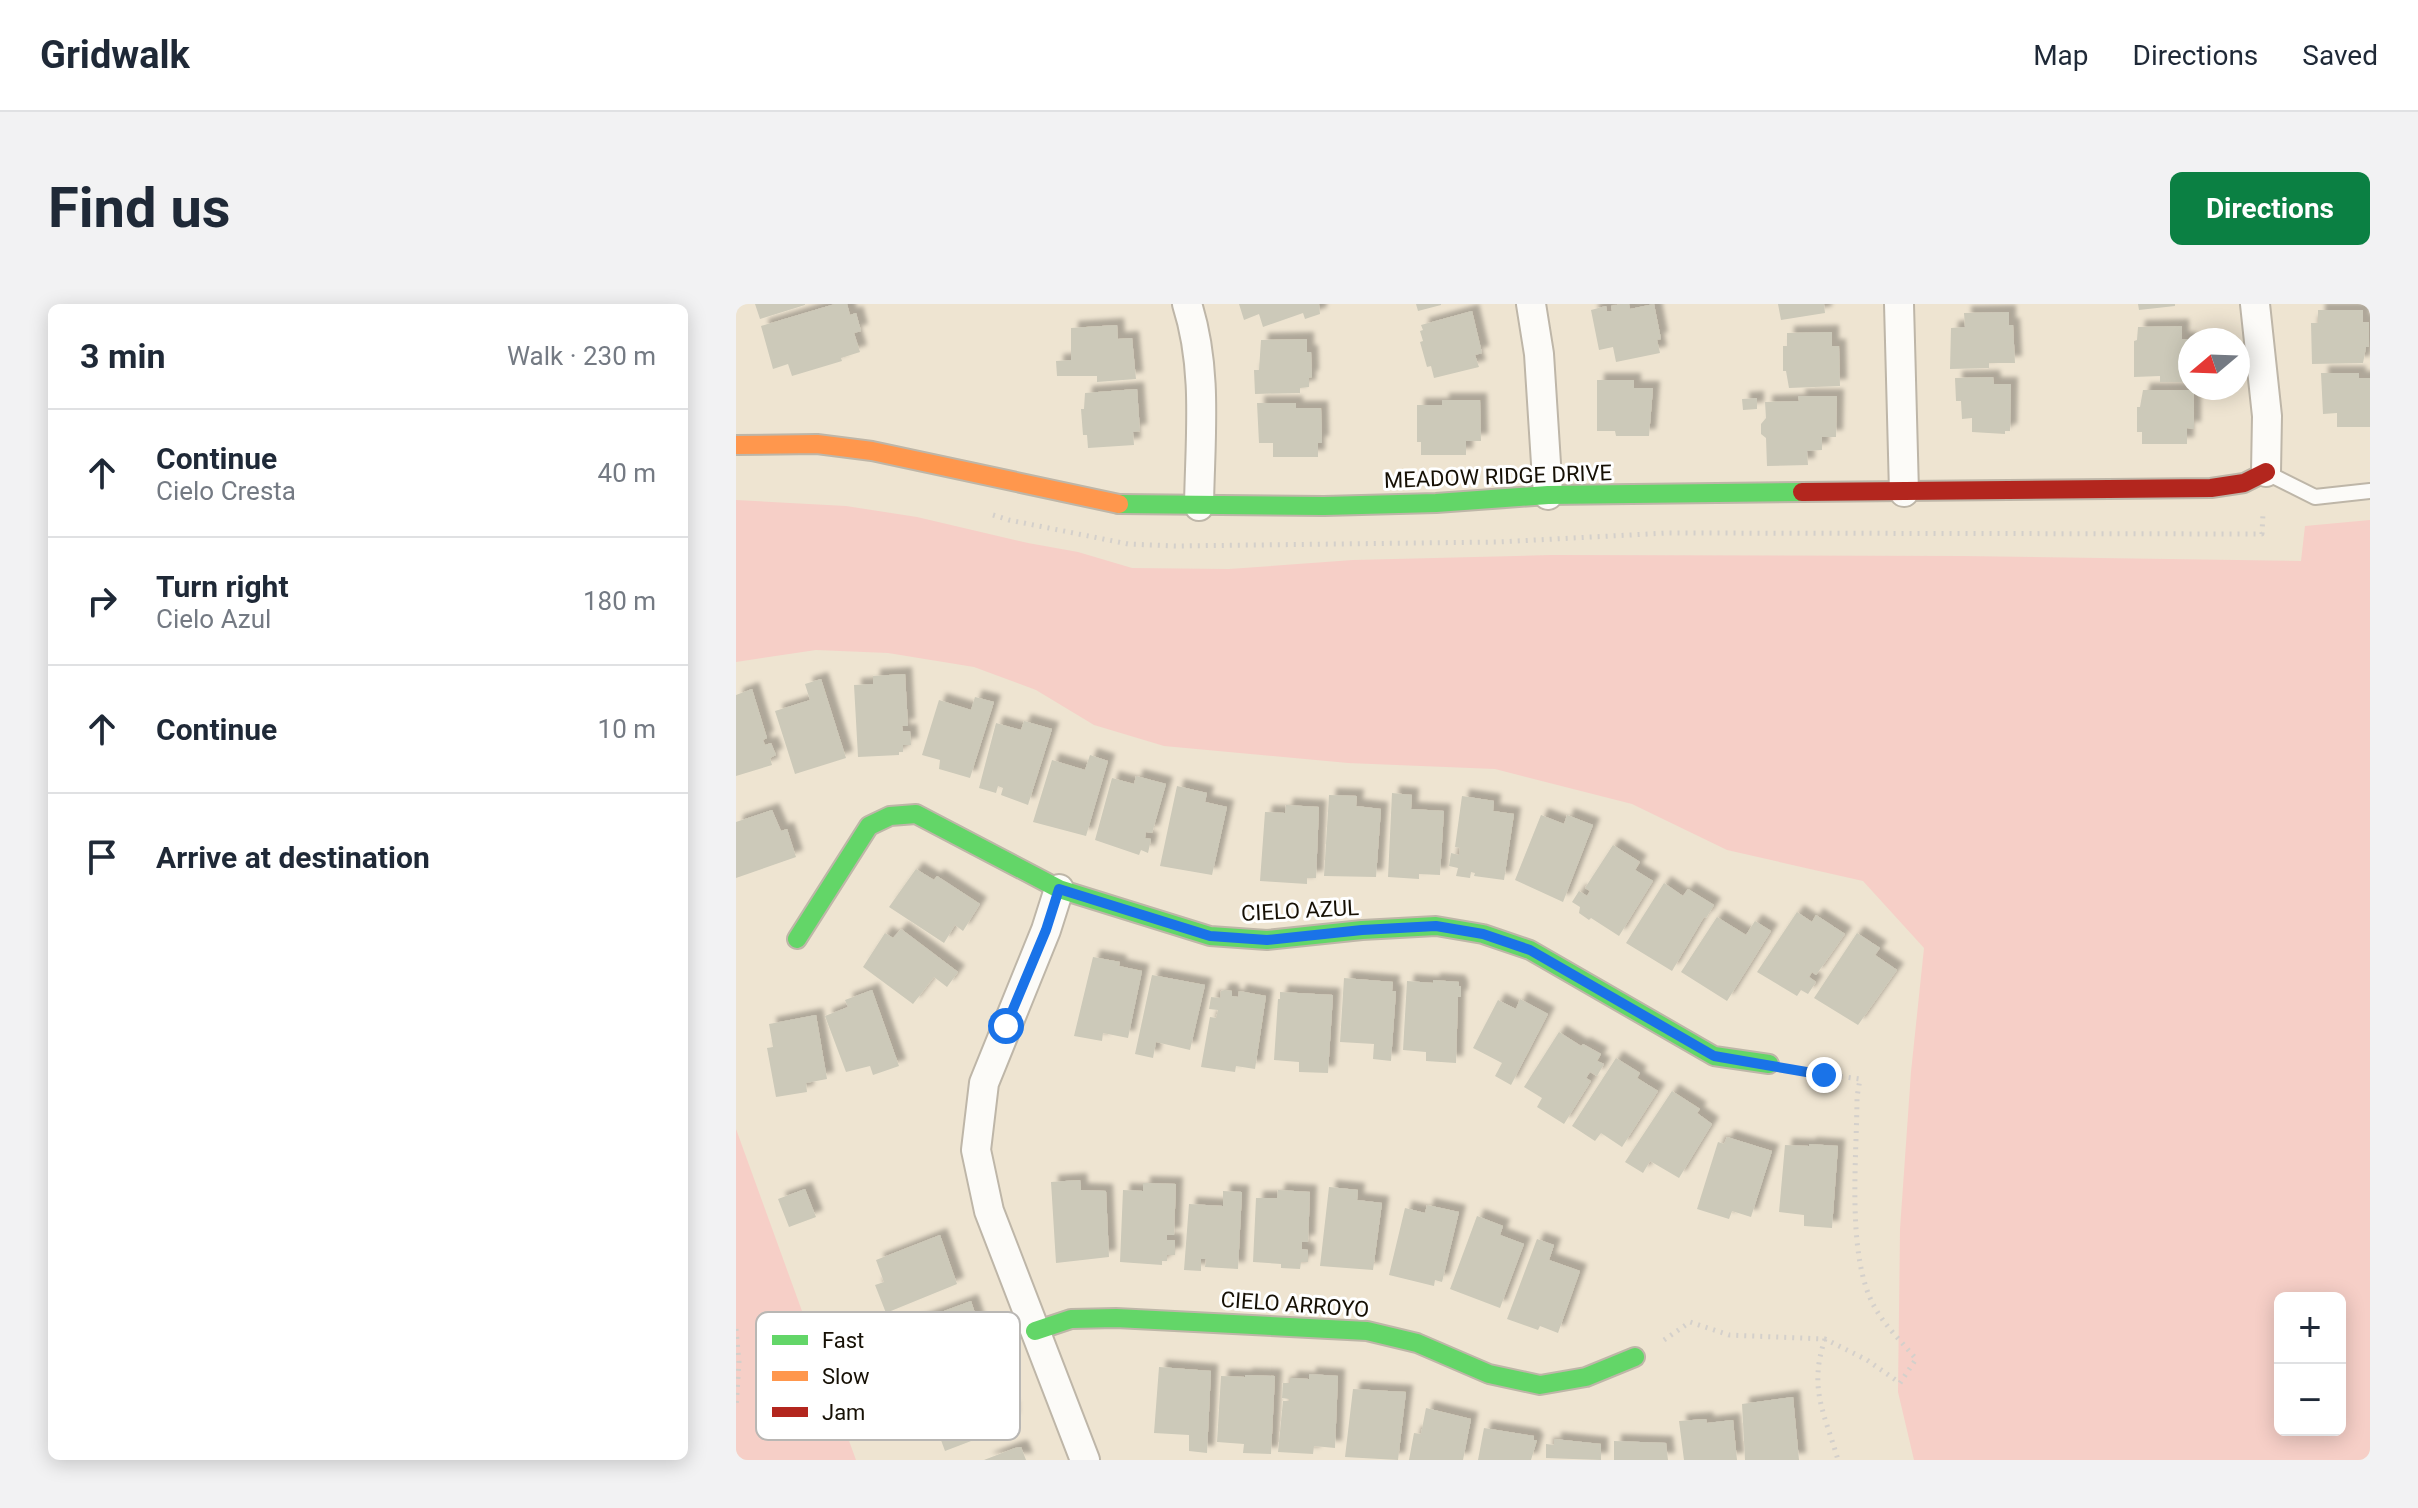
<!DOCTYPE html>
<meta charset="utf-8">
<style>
body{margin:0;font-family:Roboto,sans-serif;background:#f2f2f3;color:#1f2937}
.controls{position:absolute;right:24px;bottom:24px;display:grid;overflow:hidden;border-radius:12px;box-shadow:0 4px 20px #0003}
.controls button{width:72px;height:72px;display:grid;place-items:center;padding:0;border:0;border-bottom:2px solid #e0e1e3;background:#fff;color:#1f2937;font:40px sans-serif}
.compass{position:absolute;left:1442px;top:24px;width:72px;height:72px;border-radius:50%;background:#fff;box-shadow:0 4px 20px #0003;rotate:251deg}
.stop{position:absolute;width:24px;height:24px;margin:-18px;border:6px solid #1a73e8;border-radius:50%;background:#fff}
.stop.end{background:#1a73e8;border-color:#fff;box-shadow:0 2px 8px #0008}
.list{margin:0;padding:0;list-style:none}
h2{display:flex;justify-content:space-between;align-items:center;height:104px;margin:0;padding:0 32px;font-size:34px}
h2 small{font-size:26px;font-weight:400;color:#747a83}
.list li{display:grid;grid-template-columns:52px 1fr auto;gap:24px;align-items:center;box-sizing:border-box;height:128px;padding:0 32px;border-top:2px solid #e0e1e3}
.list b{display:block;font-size:30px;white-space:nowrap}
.list p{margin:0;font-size:26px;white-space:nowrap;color:#747a83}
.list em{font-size:26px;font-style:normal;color:#747a83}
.icon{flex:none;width:44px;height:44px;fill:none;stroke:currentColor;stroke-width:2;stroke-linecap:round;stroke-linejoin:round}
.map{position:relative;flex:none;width:1634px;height:1156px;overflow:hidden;border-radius:12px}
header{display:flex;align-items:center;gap:48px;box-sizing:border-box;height:112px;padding:0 40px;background:#fff;border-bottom:2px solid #e0e1e3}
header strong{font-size:38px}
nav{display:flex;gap:44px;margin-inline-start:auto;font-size:28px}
.intro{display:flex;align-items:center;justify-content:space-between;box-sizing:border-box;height:192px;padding:0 48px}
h1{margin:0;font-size:56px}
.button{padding:20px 36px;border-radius:12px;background:#0b8043;color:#fff;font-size:28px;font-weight:700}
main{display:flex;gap:48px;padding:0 48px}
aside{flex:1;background:#fff;border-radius:12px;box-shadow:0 4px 20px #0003}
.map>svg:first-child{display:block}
</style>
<header>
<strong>Gridwalk</strong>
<nav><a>Map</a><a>Directions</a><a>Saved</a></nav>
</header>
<div class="intro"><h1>Find us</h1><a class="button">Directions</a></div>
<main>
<aside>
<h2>3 min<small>Walk · 230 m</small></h2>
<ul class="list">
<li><svg class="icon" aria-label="ahead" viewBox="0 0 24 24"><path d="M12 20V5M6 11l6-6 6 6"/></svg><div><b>Continue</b><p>Cielo Cresta</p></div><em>40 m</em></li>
<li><svg class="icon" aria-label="right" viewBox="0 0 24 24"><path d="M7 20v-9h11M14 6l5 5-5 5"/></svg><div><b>Turn right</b><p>Cielo Azul</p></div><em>180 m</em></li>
<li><svg class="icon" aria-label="ahead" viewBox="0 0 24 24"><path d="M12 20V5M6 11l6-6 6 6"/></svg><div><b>Continue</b></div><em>10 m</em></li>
<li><svg class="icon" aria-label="arrive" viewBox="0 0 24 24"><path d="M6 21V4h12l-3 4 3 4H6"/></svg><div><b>Arrive at destination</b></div></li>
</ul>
</aside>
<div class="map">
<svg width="1634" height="1156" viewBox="0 0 1634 1156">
<defs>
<filter id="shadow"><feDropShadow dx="7" dy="-7" stdDeviation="2" flood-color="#0004"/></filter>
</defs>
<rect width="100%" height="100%" fill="#eee4d1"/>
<!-- green -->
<path fill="#f6cfc7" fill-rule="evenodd" d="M 0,196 L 110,202 L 181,213 L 292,239 L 342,248 L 396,264 L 493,265 L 617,256 L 815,251 L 1227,252 L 1565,257 L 1569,222 L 1634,216 L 1634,1156 L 1178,1156 L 1162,1088 L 1164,925 L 1175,768 L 1188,644 L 1127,577 L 991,546 L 896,500 L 759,465 L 612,459 L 428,442 L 358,421 L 300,386 L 238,363 L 152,349 L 80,346 L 0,358 ZM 1544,994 L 1604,994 L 1604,1126 L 1544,1126 Z
M 0,825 L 120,1156 L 0,1156 Z"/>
<!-- building -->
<path fill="#ccc9b9" filter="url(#shadow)" d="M 19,0 L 69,0 L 69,1 L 24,15 Z
M 99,0 L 111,0 L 114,11 L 120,9 L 125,27 L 118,29 L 124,48 L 105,54 L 106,57 L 56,72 L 52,60 L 37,65 L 25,22 Z
M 503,0 L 583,0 L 584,10 L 569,15 L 567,9 L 527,23 L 523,10 L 508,16 Z
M 680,0 L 705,0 L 705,1 L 682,7 Z
M 887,0 L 893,0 L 894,5 L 918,0 L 925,35 L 921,36 L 924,49 L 880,58 L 877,43 L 863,46 L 855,6 L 870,2 L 871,7 L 876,7 L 875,2 Z
M 1042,0 L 1088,0 L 1089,9 L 1045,16 Z
M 1402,0 L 1439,0 L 1439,2 L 1403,6 Z
M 1582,6 L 1627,6 L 1627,18 L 1633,18 L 1633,43 L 1630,43 L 1627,59 L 1576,60 L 1575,19 L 1582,19 Z
M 736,7 L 746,49 L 739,51 L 743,63 L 698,74 L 695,62 L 691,63 L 684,38 L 687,37 L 684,27 L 687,26 L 685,21 Z
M 1273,8 L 1273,21 L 1277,21 L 1279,59 L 1253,59 L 1253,64 L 1214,65 L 1215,24 L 1229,23 L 1228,9 Z
M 381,21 L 382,35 L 396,34 L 400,75 L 361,78 L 361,72 L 321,72 L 320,57 L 335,56 L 335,24 Z
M 1446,22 L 1446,35 L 1454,35 L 1454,78 L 1424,78 L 1424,72 L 1398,73 L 1398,37 L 1401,36 L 1402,23 Z
M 1096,28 L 1096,42 L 1103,42 L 1104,82 L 1053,84 L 1050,67 L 1047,67 L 1047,42 L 1051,42 L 1051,29 Z
M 571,35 L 571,48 L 575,48 L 576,73 L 573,74 L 573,83 L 564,84 L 564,89 L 519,90 L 518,66 L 523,66 L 525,36 Z
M 1585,69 L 1623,69 L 1623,74 L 1634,74 L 1634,123 L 1601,123 L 1601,109 L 1587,110 Z
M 1257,73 L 1258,80 L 1275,80 L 1274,127 L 1269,127 L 1269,130 L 1236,128 L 1236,114 L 1226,115 L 1225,97 L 1220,97 L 1219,74 Z
M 861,76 L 898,76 L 898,84 L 917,84 L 913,132 L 880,132 L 879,127 L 861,127 Z
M 401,85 L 404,127 L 397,128 L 398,141 L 352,144 L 351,131 L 347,131 L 345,105 L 348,105 L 349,89 Z
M 1407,86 L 1458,86 L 1458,125 L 1451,124 L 1451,140 L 1406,140 L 1406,128 L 1401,128 L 1401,103 L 1404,103 Z
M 1062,92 L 1101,92 L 1100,133 L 1086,133 L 1086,146 L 1071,147 L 1072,161 L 1031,162 L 1030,134 L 1025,130 L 1025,120 L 1030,114 L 1029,98 L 1063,97 Z
M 1021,94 L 1021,105 L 1007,106 L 1006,95 Z
M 706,96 L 744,96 L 745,137 L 730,137 L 730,151 L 685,151 L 685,138 L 681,138 L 681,101 L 706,101 Z
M 521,99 L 560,99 L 560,104 L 585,104 L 586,139 L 582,139 L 582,153 L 537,153 L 537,139 L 523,139 Z
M 169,370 L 172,422 L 166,422 L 167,427 L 174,427 L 175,441 L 167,441 L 167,448 L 163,448 L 163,451 L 122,453 L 118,381 L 137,380 L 137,372 Z
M 85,375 L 110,454 L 59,470 L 39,407 L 74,396 L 69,380 Z
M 16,385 L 31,434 L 27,436 L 29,441 L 35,439 L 40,451 L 34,454 L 36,461 L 0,472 L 0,391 Z
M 239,393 L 258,398 L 234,474 L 203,465 L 204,456 L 186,451 L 203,396 L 235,406 Z
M 288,417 L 316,425 L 292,501 L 265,491 L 267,484 L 262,482 L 260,489 L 243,484 L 260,419 L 285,426 Z
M 354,451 L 372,457 L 350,532 L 297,518 L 316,456 L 349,466 Z
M 400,472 L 430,480 L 416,529 L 410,528 L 409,534 L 415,535 L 412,549 L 405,546 L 403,551 L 359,536 L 376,474 L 398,480 Z
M 441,482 L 471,489 L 469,498 L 491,503 L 476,571 L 424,562 Z
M 656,489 L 676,491 L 675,505 L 708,507 L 704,571 L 683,570 L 683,575 L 652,573 Z
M 593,491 L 621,492 L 620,502 L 645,505 L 640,573 L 588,572 Z
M 726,492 L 758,497 L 757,507 L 778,510 L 768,576 L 738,572 L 739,569 L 735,568 L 734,574 L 720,572 L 722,564 L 713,562 L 715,549 L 723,551 L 724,544 L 719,543 Z
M 550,501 L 583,503 L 580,574 L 571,574 L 571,580 L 524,577 L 529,508 L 549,509 Z
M 36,506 L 45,527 L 51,525 L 60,553 L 0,574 L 0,518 Z
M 805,511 L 828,520 L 831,511 L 857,521 L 827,598 L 779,576 Z
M 877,541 L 904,558 L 899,566 L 917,577 L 883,632 L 855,614 L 853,616 L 843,609 L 844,603 L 836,598 L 843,587 L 851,592 L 854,587 L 849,584 Z
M 180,565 L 198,576 L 201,572 L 244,600 L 227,627 L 219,621 L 208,639 L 153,603 Z
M 928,579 L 947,592 L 952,585 L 978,601 L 970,614 L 968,613 L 936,667 L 890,639 Z
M 1061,608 L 1076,618 L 1080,611 L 1109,630 L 1080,671 L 1076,668 L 1073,673 L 1080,678 L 1072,690 L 1065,686 L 1061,692 L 1021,668 Z
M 981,613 L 1010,631 L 1019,617 L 1035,627 L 991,697 L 945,668 Z
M 165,625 L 222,668 L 211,683 L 198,673 L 177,700 L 127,663 L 149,629 L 157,634 Z
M 1121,629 L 1144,644 L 1139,651 L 1161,666 L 1122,721 L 1078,694 Z
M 357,653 L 384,658 L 383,662 L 406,667 L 392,734 L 367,729 L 366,737 L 338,732 Z
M 416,671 L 469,681 L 454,746 L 420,738 L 417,754 L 399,750 Z
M 608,674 L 657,678 L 656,687 L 660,687 L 655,757 L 637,755 L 638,740 L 604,738 Z
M 697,676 L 723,678 L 723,682 L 725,682 L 725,693 L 722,693 L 720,759 L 690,757 L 690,748 L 667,746 L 671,677 L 697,679 Z
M 136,686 L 163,762 L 137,771 L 134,762 L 110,768 L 89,712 L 112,703 L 109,696 Z
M 489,686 L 496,687 L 496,692 L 502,693 L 503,687 L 530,692 L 519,765 L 500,762 L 499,768 L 465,763 L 474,713 L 480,714 L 482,706 L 473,705 L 475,693 L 484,694 L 485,687 Z
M 544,688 L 597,691 L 592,769 L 563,768 L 563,758 L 538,756 L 542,695 L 544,695 Z
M 784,695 L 812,710 L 775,781 L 759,772 L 766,759 L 737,744 L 762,696 L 780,705 Z
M 80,711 L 91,775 L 70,779 L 71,788 L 40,793 L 31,744 L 37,743 L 33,720 Z
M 823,728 L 845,742 L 847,740 L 865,750 L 861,757 L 868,760 L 861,772 L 854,768 L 850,774 L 855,777 L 828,820 L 801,803 L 806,794 L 788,783 Z
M 880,754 L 904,769 L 901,774 L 922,787 L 886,843 L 865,829 L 859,837 L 836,822 Z
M 936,787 L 964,805 L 961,809 L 976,820 L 943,874 L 914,857 L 907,869 L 889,858 Z
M 991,833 L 1036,847 L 1015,913 L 996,907 L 993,915 L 961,905 L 982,838 L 988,840 Z
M 1073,840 L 1102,842 L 1096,924 L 1068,922 L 1068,911 L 1043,908 L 1049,841 L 1073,842 Z
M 344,876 L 345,886 L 370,887 L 373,953 L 320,959 L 315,878 Z
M 407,879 L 440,880 L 438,931 L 431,931 L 431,936 L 439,936 L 439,951 L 431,951 L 431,957 L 426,957 L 426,961 L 384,958 L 387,886 L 407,887 Z
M 593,883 L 622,886 L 621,896 L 646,899 L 637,966 L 584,962 Z
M 69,885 L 80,913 L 53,923 L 42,895 Z
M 542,886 L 574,888 L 572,938 L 566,938 L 566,945 L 572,946 L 572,958 L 565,958 L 564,965 L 545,964 L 545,960 L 517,958 L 520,894 L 541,894 Z
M 487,887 L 506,888 L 502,965 L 469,963 L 470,955 L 465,955 L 465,967 L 448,966 L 453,900 L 487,902 Z
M 691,901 L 723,908 L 706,978 L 699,976 L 698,982 L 653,971 L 669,904 L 689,909 Z
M 741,912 L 767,922 L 764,931 L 788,940 L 764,1004 L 714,985 Z
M 204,931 L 221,980 L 150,1009 L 139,981 L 148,978 L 140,956 Z
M 801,935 L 818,941 L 813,956 L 844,967 L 822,1029 L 804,1022 L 802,1026 L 771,1015 Z
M 235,997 L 244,1024 L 248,1023 L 257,1046 L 195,1069 L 184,1037 L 168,1043 L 162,1024 Z
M 423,1063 L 475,1067 L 471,1149 L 453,1147 L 453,1131 L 418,1129 Z
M 573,1070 L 602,1072 L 599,1144 L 578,1142 L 577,1150 L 542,1148 L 547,1097 L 553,1097 L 553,1095 L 546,1094 L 547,1079 L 554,1079 L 554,1074 L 573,1075 Z
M 258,1071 L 267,1096 L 270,1095 L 277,1108 L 275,1109 L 277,1115 L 271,1117 L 274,1123 L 263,1127 L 260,1121 L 253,1124 L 256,1129 L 209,1147 L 198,1117 L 205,1114 L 197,1094 Z
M 509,1071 L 539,1072 L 535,1150 L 507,1149 L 508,1140 L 481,1138 L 485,1072 L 509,1073 Z
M 617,1085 L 670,1088 L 662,1156 L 609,1153 Z
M 1057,1093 L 1063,1156 L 1009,1156 L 1006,1100 Z
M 690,1104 L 735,1115 L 727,1156 L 673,1156 L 678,1129 L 685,1130 Z
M 970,1115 L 971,1119 L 997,1116 L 1001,1156 L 948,1156 L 943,1117 Z
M 748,1124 L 798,1132 L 798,1136 L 801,1136 L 795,1156 L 742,1156 Z
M 818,1135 L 865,1140 L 865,1156 L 810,1154 L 810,1140 L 818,1141 Z
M 878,1137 L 930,1139 L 932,1156 L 878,1156 Z
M 285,1143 L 290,1156 L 248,1156 L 279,1144 Z"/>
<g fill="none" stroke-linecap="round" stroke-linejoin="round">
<!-- lane casing -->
<g stroke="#beb6a8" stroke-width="18">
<path id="lane" d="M 1533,170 L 1579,193 L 1634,187"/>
</g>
<!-- street casing -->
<g stroke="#beb6a8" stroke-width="32">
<path id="street" d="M 451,0 C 472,65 464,134 463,202
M 795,0 L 803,50 L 812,191
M 1163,0 L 1168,188
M 1519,0 L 1531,112 L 1530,168
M 323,585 L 310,626 L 248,779 L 240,846 L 253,907 L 349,1156"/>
</g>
<!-- fast casing -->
<g stroke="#beb6a8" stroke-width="22">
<path id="fast" d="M 383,200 L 588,202 L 700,199 L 812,191 L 1066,188
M 61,635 L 133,522 L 154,512 L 180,510 L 323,585 L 474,632 L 531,636 L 626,626 L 700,622 L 747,630 L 794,646 L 978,752 L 1033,760
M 299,1027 L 335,1015 L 380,1014 L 631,1027 L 681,1039 L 753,1070 L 804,1081 L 850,1073 L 899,1053"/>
</g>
<!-- slow casing -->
<g stroke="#beb6a8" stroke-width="22">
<path id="slow" d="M 0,141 L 81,140 L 136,147 L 383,200"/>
</g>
<!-- jam casing -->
<g stroke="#beb6a8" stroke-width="22">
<path id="jam" d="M 1066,188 L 1475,184 L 1508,179 L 1530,168"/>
</g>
<!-- path -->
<path stroke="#d4d0cb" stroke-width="5" stroke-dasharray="2 6" stroke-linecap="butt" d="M 257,211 L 273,216 L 392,240 L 439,242 L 762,238 L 931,229 L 1526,230 L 1527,209
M 0,1025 L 3,1058 L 0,1104
M 1089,1035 C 1072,1085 1089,1110 1102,1156
M 928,1036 L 954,1018 L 993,1031 L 1089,1035 L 1131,1056 L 1164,1079 L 1180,1055 C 1166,1038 1148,1021 1138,1002 C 1110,951 1121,852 1121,793 L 1124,775 L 1066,767"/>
<!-- lane -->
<use href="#lane" stroke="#fcfbf8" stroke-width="14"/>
<!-- street -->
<use href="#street" stroke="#fcfbf8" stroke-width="28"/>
<!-- fast -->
<use href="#fast" stroke="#63d668" stroke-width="18"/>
<!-- slow -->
<use href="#slow" stroke="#ff974d" stroke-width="18"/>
<!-- jam -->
<use href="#jam" stroke="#b3261e" stroke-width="18"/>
</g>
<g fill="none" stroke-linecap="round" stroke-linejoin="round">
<!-- route -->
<path stroke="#1a73e8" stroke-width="10" d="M 270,722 L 310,626 L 323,585 L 474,632 L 531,636 L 626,626 L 700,622 L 747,630 L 794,646 L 978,752 L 1088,771"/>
</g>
<g text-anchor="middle" stroke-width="6" stroke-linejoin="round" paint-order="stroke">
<!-- street labels -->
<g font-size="22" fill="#161005" stroke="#fff">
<text transform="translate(762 172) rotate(-2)" y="8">MEADOW RIDGE DRIVE</text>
<text transform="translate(564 606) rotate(-3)" y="8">CIELO AZUL</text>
<text transform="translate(559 1000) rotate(4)" y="8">CIELO ARROYO</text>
</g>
</g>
<!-- legend -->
<rect x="20" y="1008" width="264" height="128" rx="12" fill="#fff" stroke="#b9b7b4" stroke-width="2"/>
<rect x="36" y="1031" width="36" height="10" fill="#63d668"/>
<rect x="36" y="1067" width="36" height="10" fill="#ff974d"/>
<rect x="36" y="1103" width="36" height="10" fill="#b3261e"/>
<g font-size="22" fill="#161005">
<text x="86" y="1044">Fast</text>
<text x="86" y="1080">Slow</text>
<text x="86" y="1116">Jam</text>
</g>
</svg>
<div class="controls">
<button>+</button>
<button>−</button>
</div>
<svg class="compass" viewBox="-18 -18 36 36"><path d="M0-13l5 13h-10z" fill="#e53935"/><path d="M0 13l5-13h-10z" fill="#747a83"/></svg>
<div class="stop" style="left:270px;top:722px"></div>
<div class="stop end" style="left:1088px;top:771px"></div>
</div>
</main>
